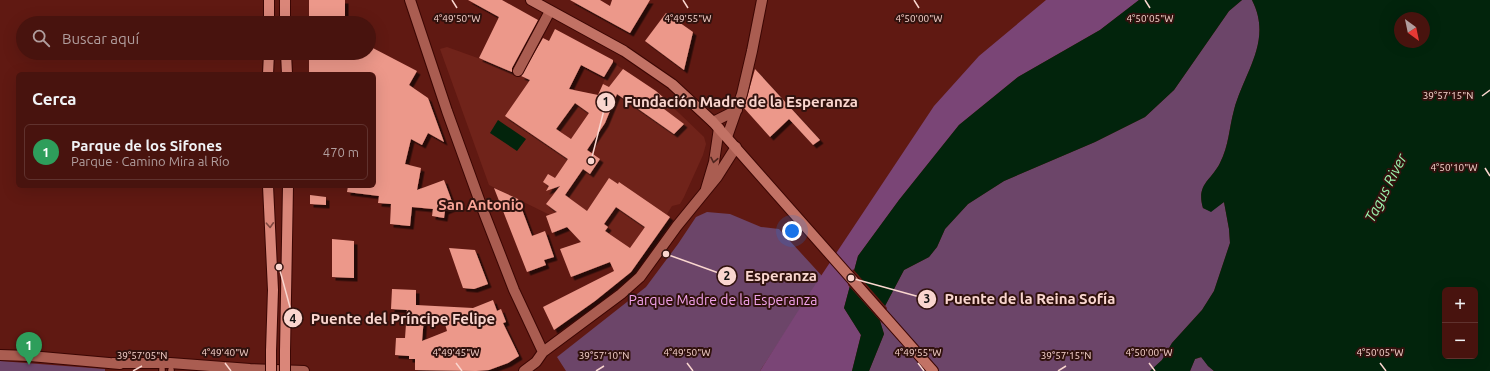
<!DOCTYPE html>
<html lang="es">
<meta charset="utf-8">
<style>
body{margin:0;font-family:Ubuntu,sans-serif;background:#52201c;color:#f1f3f6}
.controls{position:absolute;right:12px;bottom:12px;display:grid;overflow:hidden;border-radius:6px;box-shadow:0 4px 16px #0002}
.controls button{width:36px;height:36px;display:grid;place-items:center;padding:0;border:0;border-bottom:1px solid #60322e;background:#48130e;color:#f1f3f6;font:20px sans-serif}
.compass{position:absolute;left:1394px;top:12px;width:36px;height:36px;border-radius:50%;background:#48130e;box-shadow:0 4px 16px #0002;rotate:147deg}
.you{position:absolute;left:792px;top:231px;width:14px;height:14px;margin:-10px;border:3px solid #fff;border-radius:50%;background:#1a73e8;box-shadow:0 0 0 6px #1a73e833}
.badge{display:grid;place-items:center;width:26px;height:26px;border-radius:50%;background:#8c9099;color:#fff;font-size:13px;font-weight:700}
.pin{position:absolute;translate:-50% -33px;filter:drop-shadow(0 1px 2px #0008)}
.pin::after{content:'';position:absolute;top:21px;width:14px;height:12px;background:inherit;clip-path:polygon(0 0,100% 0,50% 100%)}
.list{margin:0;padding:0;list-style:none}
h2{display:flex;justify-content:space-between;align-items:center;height:52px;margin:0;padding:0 16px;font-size:17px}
h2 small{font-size:13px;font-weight:400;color:#b19e9e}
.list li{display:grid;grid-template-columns:26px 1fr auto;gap:12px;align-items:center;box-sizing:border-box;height:56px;margin:0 8px 8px;padding:0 8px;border:1px solid #60322e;border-radius:6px}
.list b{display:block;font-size:15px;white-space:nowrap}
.list p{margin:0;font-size:13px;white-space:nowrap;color:#b19e9e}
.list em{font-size:13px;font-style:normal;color:#b19e9e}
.icon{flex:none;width:22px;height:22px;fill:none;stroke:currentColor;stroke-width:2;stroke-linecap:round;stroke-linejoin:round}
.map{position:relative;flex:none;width:1490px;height:371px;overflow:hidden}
.search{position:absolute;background:#48130e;box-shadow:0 4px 16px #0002;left:16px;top:16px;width:360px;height:44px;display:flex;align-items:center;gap:10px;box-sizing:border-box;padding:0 14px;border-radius:22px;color:#b19e9e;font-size:15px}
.panel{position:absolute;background:#48130e;box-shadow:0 4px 16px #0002;left:16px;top:72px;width:360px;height:116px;border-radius:6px}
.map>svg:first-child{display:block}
</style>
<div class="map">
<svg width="1490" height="371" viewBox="0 0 1490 371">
<defs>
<filter id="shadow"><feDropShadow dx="3.5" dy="3.5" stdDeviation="0" flood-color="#0009"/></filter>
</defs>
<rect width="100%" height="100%" fill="#601912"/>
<!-- built -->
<path fill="#70231a" d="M 447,47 L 500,66 L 535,83 L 598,95 L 612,62 L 656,91 L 704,137 L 706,144 L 703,155 L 684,197 L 680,204 L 672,206 L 667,214 L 670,217 L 631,272 L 627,268 L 558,219 L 489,185 L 440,49 Z"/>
<!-- green -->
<path fill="#6c4569" d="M 1242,0 L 1252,0 C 1273,41 1244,72 1234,110 C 1229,128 1229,145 1220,163 C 1211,181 1196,184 1203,208 L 1210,211 L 1224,202 L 1229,229 L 1230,243 L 1214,291 L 1202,310 L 1172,343 L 1162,360 L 1150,371 L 869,371 L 884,334 L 880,321 L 885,306 L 904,270 L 929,257 L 937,247 L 945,229 L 968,204 L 1004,181 L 1095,142 L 1145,117 L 1174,90 L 1229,11 Z
M 707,212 L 730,214 L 761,227 L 779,229 L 822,276 L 760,371 L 566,371 L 557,357 L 646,287 L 678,244 L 696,217 Z
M 1202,357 L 1208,366 L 1214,371 L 1190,371 L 1195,359 Z
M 0,361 L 105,369 L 105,371 L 0,371 Z"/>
<!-- forest -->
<path fill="#7a4576" d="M 1046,0 L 1139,0 L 1100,30 L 1018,77 L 959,125 L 899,200 L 858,256 L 844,308 L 861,335 L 852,371 L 760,371 L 807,297 L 934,106 L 979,56 Z"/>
<!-- water -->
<path fill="#02240c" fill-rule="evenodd" d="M 1139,0 L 1242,0 L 1229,11 L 1174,90 L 1145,117 L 1095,142 L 1004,181 L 968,204 L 945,229 L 937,247 L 929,257 L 904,270 L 885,306 L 880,321 L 884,334 L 869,371 L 852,371 L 861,335 L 844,308 L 858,256 L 899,200 L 959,125 L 1018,77 L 1100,30 Z
M 1252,0 L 1490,0 L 1490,371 L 1214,371 L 1208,366 L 1201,357 L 1195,359 L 1190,371 L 1150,371 L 1162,360 L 1172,343 L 1202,310 L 1214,291 L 1230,243 L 1229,229 L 1224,202 L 1211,212 L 1203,208 C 1196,184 1211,181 1220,163 C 1229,146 1229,128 1234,110 C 1244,72 1273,41 1252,0 ZM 1400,18 L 1424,18 L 1424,42 L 1400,42 ZM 1445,290 L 1475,290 L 1475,356 L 1445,356 Z
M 498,120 L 526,139 L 517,151 L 490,133 Z"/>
<!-- pier -->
<path fill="#601912" d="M 853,269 L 887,308 L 882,321 L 883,324 L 848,285 Z"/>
<!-- building -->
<path fill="#ec988a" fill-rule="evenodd" filter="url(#shadow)" d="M 309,0 L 345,0 L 345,23 L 309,23 Z
M 468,0 L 502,0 L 538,20 L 512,68 L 512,72 L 479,58 L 499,17 Z
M 570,0 L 600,0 L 610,6 L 612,0 L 650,0 L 630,33 Z
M 666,13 L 693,32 L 684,70 L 645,41 Z
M 555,29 L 613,60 L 613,62 L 604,77 L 581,65 L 569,89 L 598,95 L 603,84 L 609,87 L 623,69 L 656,91 L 665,99 L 660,106 L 684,124 L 674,134 L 617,94 L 605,123 L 587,150 L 600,159 L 590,174 L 583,169 L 565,195 L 587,211 L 609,178 L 618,184 L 619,182 L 670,217 L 631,272 L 595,301 L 554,330 L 543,307 L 614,271 L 610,262 L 571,277 L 560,249 L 581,242 L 567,227 L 552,233 L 546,216 L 557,212 L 546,204 L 560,186 L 546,191 L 549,186 L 543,182 L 548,174 L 555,178 L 568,159 L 505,116 L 530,80 L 521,76 L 543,38 L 549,41 ZM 575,103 L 589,113 L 571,139 L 556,129 ZM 616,207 L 645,227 L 630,248 L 605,231 L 608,227 L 604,224 Z
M 369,46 L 417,71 L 409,85 L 428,98 L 444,142 L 428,133 L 422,145 L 411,139 L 405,164 L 421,168 L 417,190 L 444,180 L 454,207 L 445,211 L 444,218 L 432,216 L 433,209 L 412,207 L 410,226 L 390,224 L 391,204 L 378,203 L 379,196 L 347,192 L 348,186 L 374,186 L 374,129 L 376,122 L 374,122 L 374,74 L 309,74 L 309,53 L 347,53 L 358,58 L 361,53 L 369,53 Z
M 755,69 L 820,140 L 813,145 L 789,119 L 770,137 L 744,108 Z
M 494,188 L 518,199 L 532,236 L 545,231 L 554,257 L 544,260 L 546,265 L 527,272 Z
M 310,195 L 326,197 L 326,205 L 310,204 Z
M 332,239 L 354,241 L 354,278 L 332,277 Z
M 449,248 L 475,250 L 488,284 L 474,289 L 463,288 Z
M 392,289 L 416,290 L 416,305 L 473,308 L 493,300 L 497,311 L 501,309 L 506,322 L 503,323 L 519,356 L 508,363 L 489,370 L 476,371 L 415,370 L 415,359 L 409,359 L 409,356 L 395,355 L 396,338 L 405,338 L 407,310 L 391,309 ZM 424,317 L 444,318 L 445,324 L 447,331 L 422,341 Z"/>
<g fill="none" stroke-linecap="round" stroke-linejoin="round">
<!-- service casing -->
<g stroke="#3b0603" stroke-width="8">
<path id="service" d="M 162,371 L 162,369
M 171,371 L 171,370"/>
</g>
<!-- minor casing -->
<g stroke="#3b0603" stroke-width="12">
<path id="minor" d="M 410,0 L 447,111 L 481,205 L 514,290 L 543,352
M 518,71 L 550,11
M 713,122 L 737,110
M 727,137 L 742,94 L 752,51 L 762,0
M 706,189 L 714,162 L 719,128
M 0,355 L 30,356 L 120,364
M 114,363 L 170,363 L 250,369 L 304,371
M 524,371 L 536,362 L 543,352 L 621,294 L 640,277 L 677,226 L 717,177 L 736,147"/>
</g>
<!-- secondary casing -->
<g stroke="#3b0603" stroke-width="12">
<path id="secondary" d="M 531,0 L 624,51 L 672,84 L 713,122 L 933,371"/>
</g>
<!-- primary casing -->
<g stroke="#3b0603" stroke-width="12">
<path id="primary" d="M 269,0 L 269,23
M 285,0 L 285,23
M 286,53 L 287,74
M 268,74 L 269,53
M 268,186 L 273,290 L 271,351
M 285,351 L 288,186"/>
</g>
<!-- service -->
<use href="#service" stroke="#aa5d51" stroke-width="5.5"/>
<!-- minor -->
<use href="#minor" stroke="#aa5d51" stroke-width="10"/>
<!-- secondary -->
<use href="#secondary" stroke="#c27265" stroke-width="10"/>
<!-- primary -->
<use href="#primary" stroke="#da8679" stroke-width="10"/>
<!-- primary-bridge casing -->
<g stroke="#3b0603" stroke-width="12" stroke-linecap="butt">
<path id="primary-bridge" d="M 271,371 L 271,351
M 285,371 L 285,351"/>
</g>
<!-- primary-bridge -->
<use href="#primary-bridge" stroke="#da8679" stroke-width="10"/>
</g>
<!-- one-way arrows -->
<defs><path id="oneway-chevron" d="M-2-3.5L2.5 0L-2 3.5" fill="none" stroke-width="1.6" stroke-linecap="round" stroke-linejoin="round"/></defs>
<use stroke="#4f251f" href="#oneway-chevron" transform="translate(714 160) rotate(101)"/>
<use stroke="#7d463e" href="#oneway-chevron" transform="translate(270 225) rotate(87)"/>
<!-- ticks -->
<path fill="none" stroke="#fad6cf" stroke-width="1.5" d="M 452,0 L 457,8M 683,0 L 688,8M 914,0 L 919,8M 1145,0 L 1150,8M 1482,96 L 1490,90M 1485,168 L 1490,176M 225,363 L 231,371M 456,363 L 462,371M 687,363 L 693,371M 918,363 L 924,371M 1149,363 L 1155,371M 1380,363 L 1386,371M 133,371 L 142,366M 596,371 L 604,366M 1058,371 L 1066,366"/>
<g text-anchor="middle" stroke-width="4" stroke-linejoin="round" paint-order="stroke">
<!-- park labels -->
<g font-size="14" fill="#f2a3eb" stroke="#31120e">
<text x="723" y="305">Parque Madre de la Esperanza</text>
</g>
<!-- water labels -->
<g font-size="15" font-style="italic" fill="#9cf5ae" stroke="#31120e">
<text transform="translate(1386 188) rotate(-63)" y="5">Tagus River</text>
</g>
<!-- neighbourhood labels -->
<g font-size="15" font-weight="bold" fill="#f9a497" stroke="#31120e">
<text x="481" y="210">San Antonio</text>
</g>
</g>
<g font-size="10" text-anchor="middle" fill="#fad6cf" stroke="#31120e" stroke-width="4" stroke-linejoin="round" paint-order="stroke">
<text x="457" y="22">4°49'50"W</text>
<text x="688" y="22">4°49'55"W</text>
<text x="1150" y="22">4°50'05"W</text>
<text x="919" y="22">4°50'00"W</text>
<text x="1448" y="99">39°57'15"N</text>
<text x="1454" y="171">4°50'10"W</text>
<text x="225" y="356">4°49'40"W</text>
<text x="456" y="356">4°49'45"W</text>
<text x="687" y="356">4°49'50"W</text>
<text x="918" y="356">4°49'55"W</text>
<text x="1149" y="356">4°50'00"W</text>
<text x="1380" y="356">4°50'05"W</text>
<text x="142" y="359">39°57'05"N</text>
<text x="604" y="359">39°57'10"N</text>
<text x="1066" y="359">39°57'15"N</text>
</g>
<!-- callouts -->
<path fill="none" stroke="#fad6cf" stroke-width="1.5" d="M591 161L606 102M666 254L727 276M851 278L927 299M279 267L293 318"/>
<g fill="#fad6cf" stroke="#31120e" stroke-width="1.5">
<circle cx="591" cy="161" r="4"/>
<circle cx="666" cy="254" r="4"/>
<circle cx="851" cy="278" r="4"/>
<circle cx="279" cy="267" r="4"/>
<circle cx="606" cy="102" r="10"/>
<circle cx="727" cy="276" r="10"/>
<circle cx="927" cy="299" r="10"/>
<circle cx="293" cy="318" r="10"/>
</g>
<g font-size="12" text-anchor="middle" font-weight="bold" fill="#111">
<text x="606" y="106">1</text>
<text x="727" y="280">2</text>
<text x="927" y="303">3</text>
<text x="293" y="323">4</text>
</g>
<g font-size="15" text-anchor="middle" font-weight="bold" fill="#fad6cf" stroke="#31120e" stroke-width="4" stroke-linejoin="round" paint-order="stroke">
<text x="741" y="107">Fundación Madre de la Esperanza</text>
<text x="781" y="281">Esperanza</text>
<text x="1030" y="304">Puente de la Reina Sofía</text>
<text x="403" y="324">Puente del Príncipe Felipe</text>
</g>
</svg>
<div class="controls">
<button>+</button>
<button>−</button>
</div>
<svg class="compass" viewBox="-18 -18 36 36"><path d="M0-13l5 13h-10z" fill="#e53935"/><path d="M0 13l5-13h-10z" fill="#b19e9e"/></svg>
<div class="you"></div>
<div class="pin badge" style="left:29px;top:365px;background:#2e9e5b">1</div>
<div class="search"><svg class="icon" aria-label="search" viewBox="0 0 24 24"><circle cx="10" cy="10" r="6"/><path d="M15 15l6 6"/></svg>Buscar aquí</div>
<section class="panel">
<h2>Cerca<small></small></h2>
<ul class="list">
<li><span class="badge" style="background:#2e9e5b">1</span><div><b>Parque de los Sifones</b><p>Parque · Camino Mira al Río</p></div><em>470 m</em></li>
</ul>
</section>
</div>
